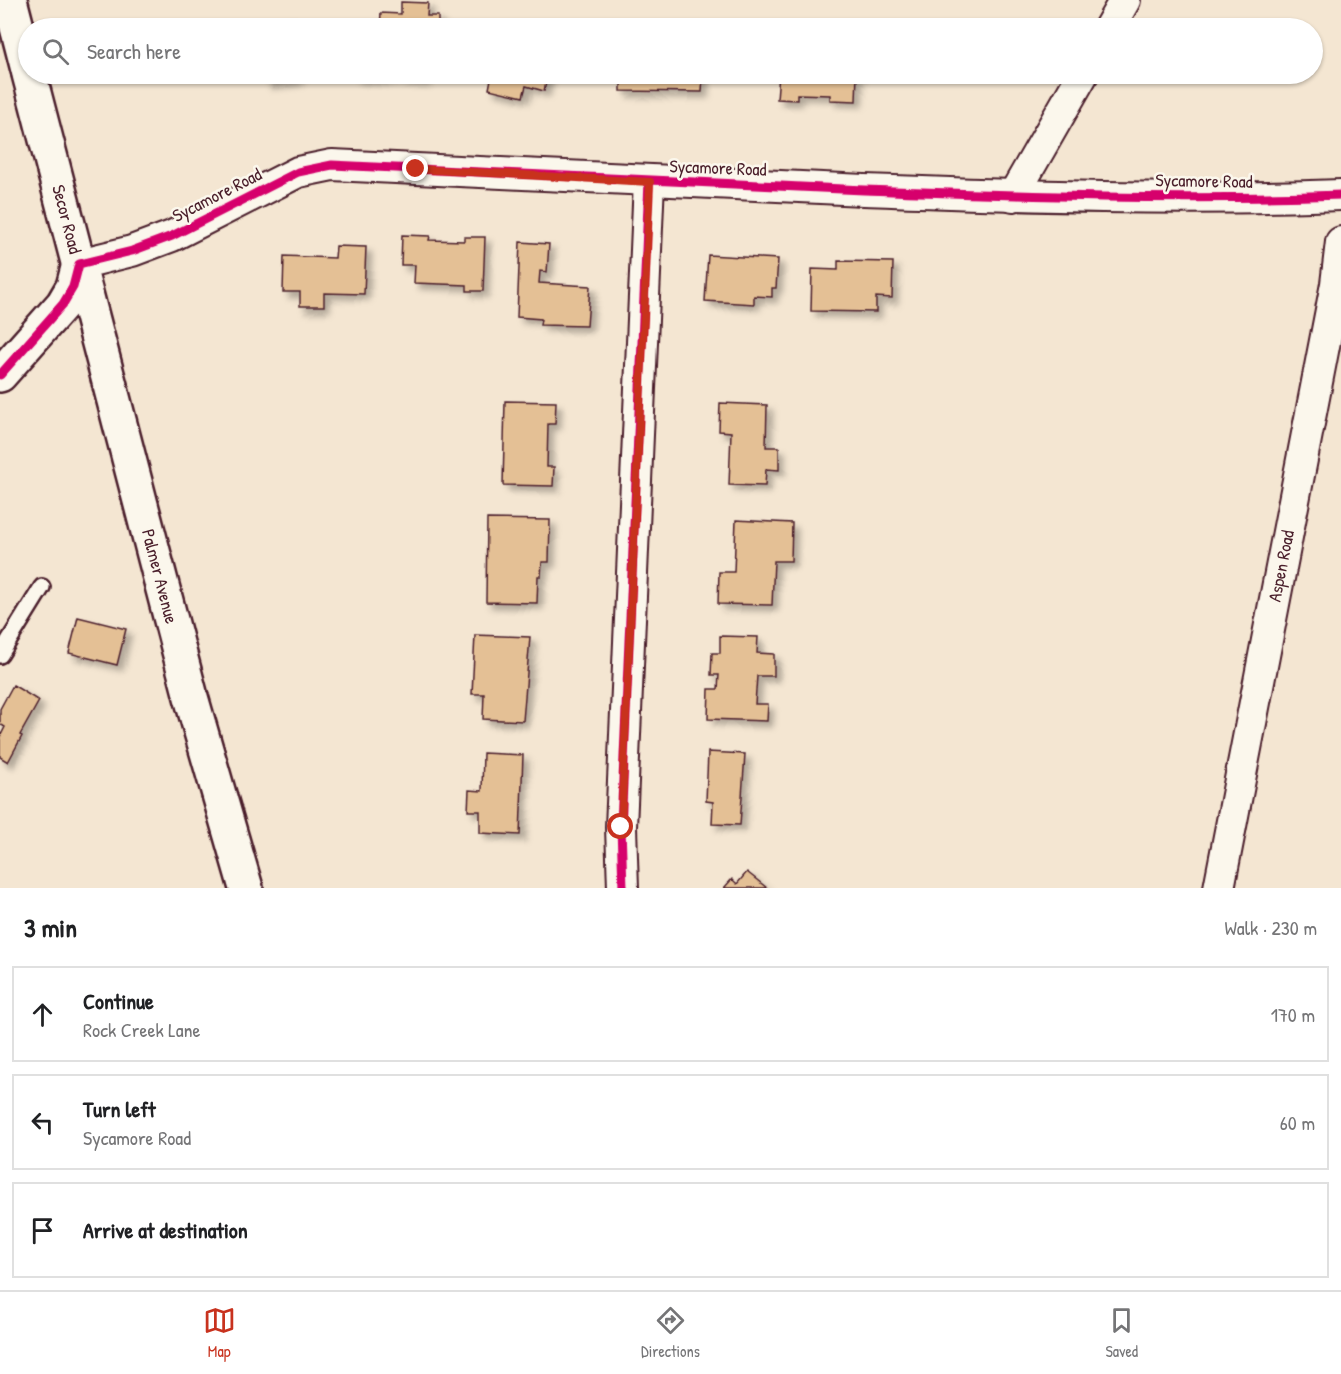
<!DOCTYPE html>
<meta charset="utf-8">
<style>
body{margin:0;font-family:"Patrick Hand",sans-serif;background:#f2f2f2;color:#202124}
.stop{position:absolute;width:18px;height:18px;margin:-14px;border:4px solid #c8321e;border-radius:50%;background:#fff}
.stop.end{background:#c8321e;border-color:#fff;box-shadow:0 2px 6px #0008}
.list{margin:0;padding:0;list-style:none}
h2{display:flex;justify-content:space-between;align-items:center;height:78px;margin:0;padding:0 24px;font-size:26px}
h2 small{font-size:20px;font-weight:400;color:#757577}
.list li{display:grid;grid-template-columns:39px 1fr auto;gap:18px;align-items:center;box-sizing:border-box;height:96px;margin:0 12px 12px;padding:0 12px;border:2px solid #e0e0e0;border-radius:0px}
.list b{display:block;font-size:22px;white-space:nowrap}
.list p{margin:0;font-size:20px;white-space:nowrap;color:#757577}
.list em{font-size:20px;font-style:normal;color:#757577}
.icon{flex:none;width:33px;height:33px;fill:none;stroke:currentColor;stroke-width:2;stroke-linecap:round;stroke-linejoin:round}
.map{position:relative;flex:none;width:1341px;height:888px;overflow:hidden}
.search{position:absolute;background:#fff;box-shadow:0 2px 4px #0004;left:18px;right:18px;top:18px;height:66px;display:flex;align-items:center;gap:15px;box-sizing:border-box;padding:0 21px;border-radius:33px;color:#757577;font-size:22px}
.sheet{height:402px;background:#fff}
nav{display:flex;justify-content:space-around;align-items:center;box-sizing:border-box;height:84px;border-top:2px solid #e0e0e0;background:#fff;font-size:16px;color:#757577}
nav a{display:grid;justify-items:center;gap:3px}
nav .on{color:#c8321e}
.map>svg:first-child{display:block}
</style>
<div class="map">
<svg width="1341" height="888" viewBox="0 0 1341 888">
<defs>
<filter id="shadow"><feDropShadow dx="5.5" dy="5.5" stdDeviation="3" flood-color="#0004"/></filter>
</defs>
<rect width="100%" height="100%" fill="#f4e6d2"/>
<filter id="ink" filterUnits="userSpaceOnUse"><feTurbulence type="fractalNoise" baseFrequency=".0167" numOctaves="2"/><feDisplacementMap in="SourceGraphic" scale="12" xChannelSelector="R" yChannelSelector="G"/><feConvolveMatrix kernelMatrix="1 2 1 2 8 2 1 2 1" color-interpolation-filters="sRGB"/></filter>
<g filter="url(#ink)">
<!-- building -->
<path fill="#e4c095" stroke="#4a1f2b" stroke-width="1.5" filter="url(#shadow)" d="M 401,2 L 428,3 L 427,16 L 438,16 L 438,28 L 380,28 L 381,13 L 401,14 Z
M 289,16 L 290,28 L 231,28 L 230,23 Z
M 265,74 L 297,74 L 297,79 L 266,83 Z
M 355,74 L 388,74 L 388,78 L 355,77 Z
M 394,74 L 424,74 L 424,80 L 394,78 Z
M 492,74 L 548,74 L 544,91 L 526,86 L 523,97 L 489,89 Z
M 621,74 L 703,74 L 702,92 L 621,91 Z
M 779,74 L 857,74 L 856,101 L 830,100 L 830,95 L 797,94 L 797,100 L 777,99 Z
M 402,235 L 430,236 L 429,240 L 464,241 L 464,237 L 485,237 L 483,291 L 467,291 L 467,285 L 414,283 L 415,265 L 401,265 Z
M 520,242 L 549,244 L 547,272 L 540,271 L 539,283 L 590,286 L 587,326 L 540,325 L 541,319 L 517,317 Z
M 336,246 L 366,247 L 364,294 L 324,293 L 324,306 L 300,306 L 300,292 L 283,292 L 284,256 L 335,258 Z
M 708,255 L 778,259 L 776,288 L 772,288 L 772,297 L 754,296 L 754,304 L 705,301 Z
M 838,261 L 893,262 L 892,298 L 876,297 L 876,312 L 811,311 L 812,269 L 838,270 Z
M 505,401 L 556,402 L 555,424 L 548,424 L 547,467 L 554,467 L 553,486 L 503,485 Z
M 720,403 L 767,405 L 766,447 L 779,447 L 779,470 L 766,469 L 765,486 L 729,485 L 731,432 L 719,431 Z
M 487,519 L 550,520 L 549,562 L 542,562 L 541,576 L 538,576 L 537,603 L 486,602 Z
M 736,520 L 792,523 L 791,561 L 774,561 L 772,605 L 718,604 L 719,572 L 734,572 Z
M 78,617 L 126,629 L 117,665 L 69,653 Z
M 475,635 L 530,637 L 523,721 L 483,719 L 484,694 L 472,694 Z
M 720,636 L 758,637 L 757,653 L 774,654 L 774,676 L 757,676 L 755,704 L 768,704 L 767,721 L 708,719 L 709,689 L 718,689 L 719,675 L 711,675 L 712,653 L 720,653 Z
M 13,685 L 39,701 L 20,735 L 22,736 L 8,762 L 0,757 L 0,737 L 5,727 L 0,724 L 0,709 Z
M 708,752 L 745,754 L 740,825 L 712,824 L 713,802 L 706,801 Z
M 483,753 L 523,755 L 520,835 L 480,833 L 480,811 L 468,811 L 469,790 L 482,791 Z
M 747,872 L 767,888 L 724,888 L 732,879 L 737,884 Z"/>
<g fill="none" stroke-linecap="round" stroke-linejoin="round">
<!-- service casing -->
<g stroke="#4a1f2b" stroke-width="20">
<path id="service" d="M 0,655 L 42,587"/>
</g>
<!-- minor casing -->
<g stroke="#4a1f2b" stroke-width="34">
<g id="minor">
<path d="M 1109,28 L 1125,0"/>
<path d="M 1013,196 L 1083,74"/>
<path d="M 79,264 L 132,251 L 172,236 L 298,172 L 332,165 C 510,174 687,183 864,190 C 1023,196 1182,201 1341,195"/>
<path d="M 623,888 L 621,827 L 649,181"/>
<path id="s1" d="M 1219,888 L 1336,284 L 1341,242"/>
</g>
</g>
<!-- tertiary casing -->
<g stroke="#4a1f2b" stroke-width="38">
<path id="tertiary" d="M 0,375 L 63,304 L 73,287 L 79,264"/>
</g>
<!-- secondary casing -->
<g stroke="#4a1f2b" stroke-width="38">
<g id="secondary">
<path d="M 10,0 L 28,70"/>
<path id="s2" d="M 29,74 L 191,697 L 246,888"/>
</g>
</g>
<!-- service -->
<use href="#service" stroke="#fbf7ec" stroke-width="15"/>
<!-- minor -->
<use href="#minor" stroke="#fbf7ec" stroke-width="30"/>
<!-- tertiary -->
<use href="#tertiary" stroke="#fbf7ec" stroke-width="33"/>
<!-- secondary -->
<use href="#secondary" stroke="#fbf7ec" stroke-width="33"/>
<!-- cycleway casing -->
<g stroke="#fbf7ec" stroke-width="13">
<path id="cycleway" d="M 0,375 L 63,304 L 73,287 L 79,264 L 132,251 L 172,236 L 298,172 L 332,165 C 510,174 687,183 864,190 C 1023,196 1182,201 1341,195
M 623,888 L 621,827 L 649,181"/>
</g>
<!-- cycleway -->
<use href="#cycleway" stroke="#d6006c" stroke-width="9"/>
</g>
</g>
<g fill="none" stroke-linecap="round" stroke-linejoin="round" filter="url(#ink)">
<!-- route -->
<path stroke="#c8321e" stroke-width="8" d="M 416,169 L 650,182 L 621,827"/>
</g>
<g text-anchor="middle" stroke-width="5" stroke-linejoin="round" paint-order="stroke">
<!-- street labels -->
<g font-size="18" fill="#4a1f2b" stroke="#fbf7ec">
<text transform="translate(718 168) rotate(2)" y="6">Sycamore Road</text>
<text transform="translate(1204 181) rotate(1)" y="6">Sycamore Road</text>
<text transform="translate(217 195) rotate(-27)" y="6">Sycamore Road</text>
<text dy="6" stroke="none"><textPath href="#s2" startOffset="150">Secor Road</textPath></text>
<text dy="6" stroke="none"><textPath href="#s1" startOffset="328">Aspen Road</textPath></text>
<text dy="6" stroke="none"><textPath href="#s2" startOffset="519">Palmer Avenue</textPath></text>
</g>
</g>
</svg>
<div class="stop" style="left:621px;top:827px"></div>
<div class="stop end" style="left:416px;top:169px"></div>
<div class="search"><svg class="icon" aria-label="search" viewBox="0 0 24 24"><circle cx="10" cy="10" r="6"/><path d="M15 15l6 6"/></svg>Search here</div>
</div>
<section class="sheet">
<h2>3 min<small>Walk · 230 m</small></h2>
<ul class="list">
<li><svg class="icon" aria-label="ahead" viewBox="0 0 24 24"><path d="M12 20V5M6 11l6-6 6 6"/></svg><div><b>Continue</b><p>Rock Creek Lane</p></div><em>170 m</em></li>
<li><svg class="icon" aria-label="left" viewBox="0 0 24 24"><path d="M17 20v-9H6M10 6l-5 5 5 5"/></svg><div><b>Turn left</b><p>Sycamore Road</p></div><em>60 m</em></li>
<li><svg class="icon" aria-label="arrive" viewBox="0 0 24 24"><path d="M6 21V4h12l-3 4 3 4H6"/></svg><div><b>Arrive at destination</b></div></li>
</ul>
</section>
<nav>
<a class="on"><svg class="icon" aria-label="map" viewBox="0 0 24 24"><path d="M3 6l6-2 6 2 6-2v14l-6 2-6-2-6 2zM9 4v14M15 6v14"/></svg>Map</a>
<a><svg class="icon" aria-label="directions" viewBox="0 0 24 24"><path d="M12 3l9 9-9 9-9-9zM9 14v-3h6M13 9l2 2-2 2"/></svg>Directions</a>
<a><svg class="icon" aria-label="saved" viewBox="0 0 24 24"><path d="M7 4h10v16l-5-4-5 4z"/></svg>Saved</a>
</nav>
